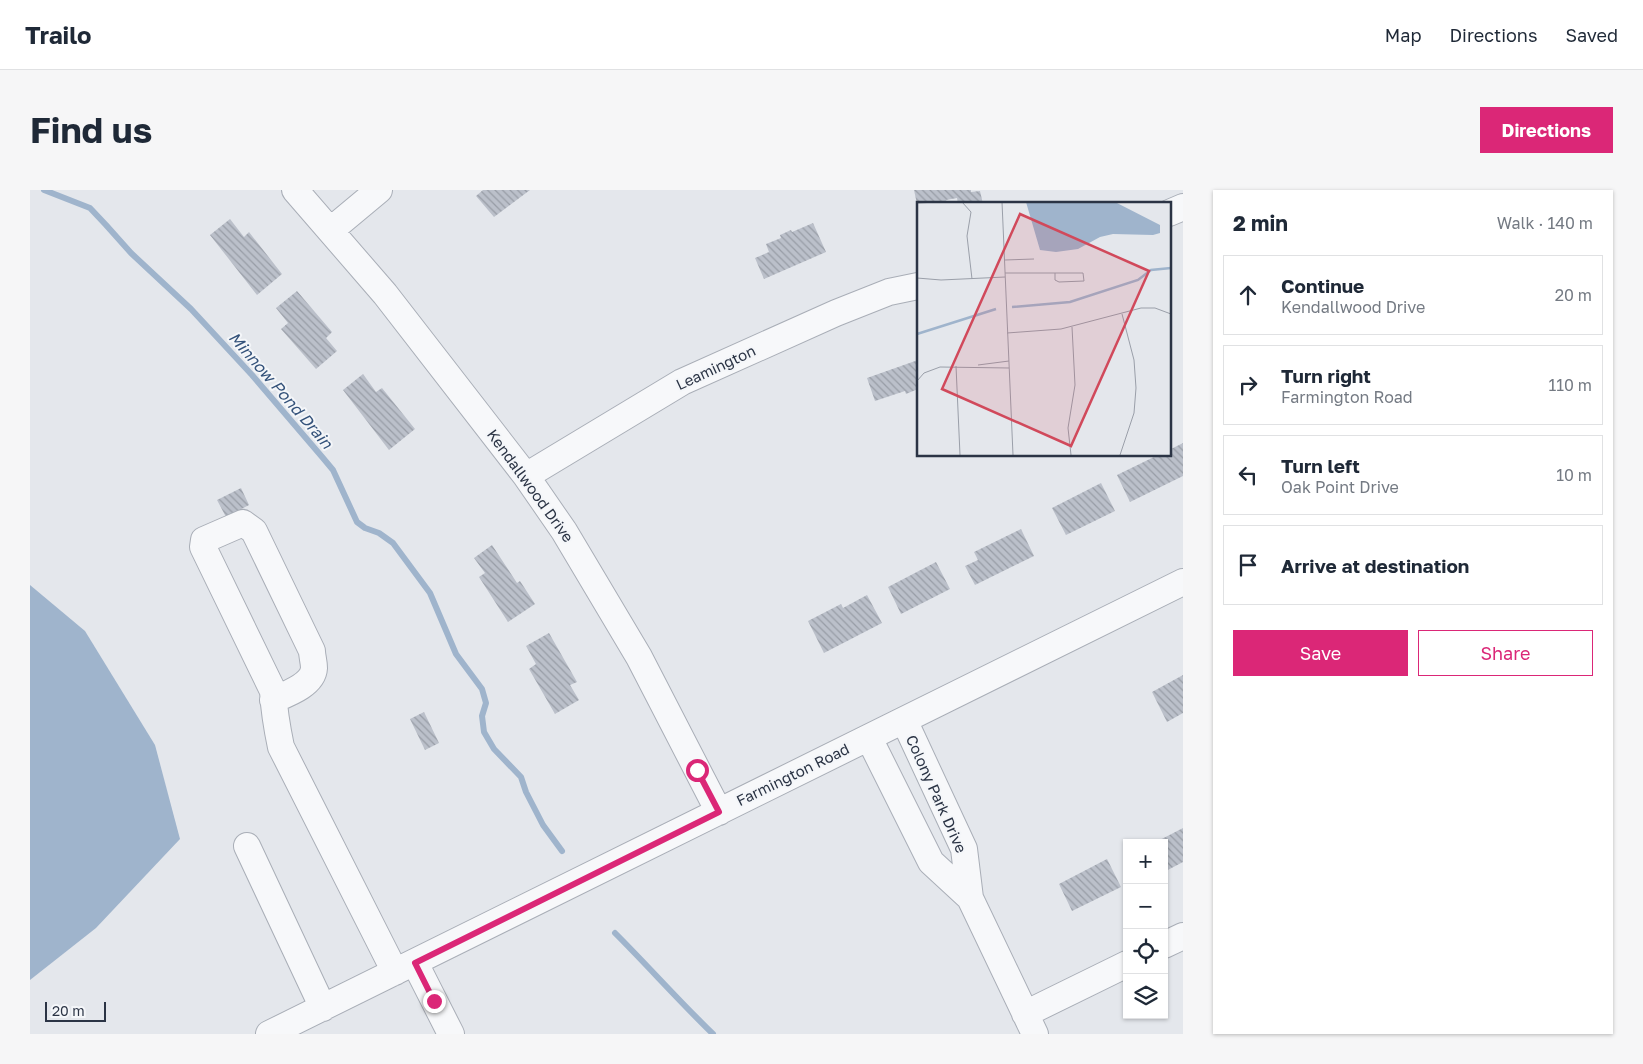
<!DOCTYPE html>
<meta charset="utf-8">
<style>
body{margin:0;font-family:"Golos Text",sans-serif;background:#f6f6f7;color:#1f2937}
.controls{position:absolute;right:15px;bottom:15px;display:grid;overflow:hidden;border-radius:0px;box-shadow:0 1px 4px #0004}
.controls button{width:45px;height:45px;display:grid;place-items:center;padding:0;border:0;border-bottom:1px solid #e0e1e3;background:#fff;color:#1f2937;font:25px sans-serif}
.scale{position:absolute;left:15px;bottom:12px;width:61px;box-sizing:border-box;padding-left:5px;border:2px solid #2b3445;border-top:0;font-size:14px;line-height:18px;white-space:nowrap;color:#2b3445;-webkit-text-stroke:4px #f4f6f9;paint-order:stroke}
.stop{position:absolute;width:15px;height:15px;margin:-11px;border:4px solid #db2777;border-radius:50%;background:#fff}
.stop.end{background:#db2777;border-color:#fff;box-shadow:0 1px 5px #0008}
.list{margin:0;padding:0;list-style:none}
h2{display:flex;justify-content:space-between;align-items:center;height:65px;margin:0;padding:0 20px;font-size:21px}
h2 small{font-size:16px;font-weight:400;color:#747a83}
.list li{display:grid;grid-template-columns:32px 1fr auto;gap:15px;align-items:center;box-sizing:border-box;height:80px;margin:0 10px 10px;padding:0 10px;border:1px solid #e0e1e3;border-radius:0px}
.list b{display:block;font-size:19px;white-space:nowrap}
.list p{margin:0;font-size:16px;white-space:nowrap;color:#747a83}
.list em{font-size:16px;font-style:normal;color:#747a83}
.actions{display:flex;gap:10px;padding:15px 20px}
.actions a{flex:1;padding:11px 0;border:1px solid #db2777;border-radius:0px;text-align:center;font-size:18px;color:#db2777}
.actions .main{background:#db2777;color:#fff}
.icon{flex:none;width:28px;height:28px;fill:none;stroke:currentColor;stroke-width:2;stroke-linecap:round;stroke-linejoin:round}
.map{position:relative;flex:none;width:1153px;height:844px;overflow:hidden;border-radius:0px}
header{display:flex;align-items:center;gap:30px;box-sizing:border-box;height:70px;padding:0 25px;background:#fff;border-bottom:1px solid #e0e1e3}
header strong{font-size:24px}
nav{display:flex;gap:28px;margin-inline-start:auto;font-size:18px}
.intro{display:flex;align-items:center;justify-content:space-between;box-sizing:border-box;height:120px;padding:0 30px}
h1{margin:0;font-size:35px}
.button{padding:12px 22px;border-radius:0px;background:#db2777;color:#fff;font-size:18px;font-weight:700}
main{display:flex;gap:30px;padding:0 30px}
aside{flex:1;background:#fff;border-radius:0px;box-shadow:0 1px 4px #0004}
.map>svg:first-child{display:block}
</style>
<header>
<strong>Trailo</strong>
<nav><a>Map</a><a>Directions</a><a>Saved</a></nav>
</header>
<div class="intro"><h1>Find us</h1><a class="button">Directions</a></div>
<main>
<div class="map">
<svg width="1153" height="844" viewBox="0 0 1153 844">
<defs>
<pattern id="building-back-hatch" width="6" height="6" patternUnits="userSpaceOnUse" patternTransform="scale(1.25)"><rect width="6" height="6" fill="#bbc0ca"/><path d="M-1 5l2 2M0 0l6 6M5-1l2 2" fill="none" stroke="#989da6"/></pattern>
</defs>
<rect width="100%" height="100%" fill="#e4e7ec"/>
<!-- water -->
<path fill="#9fb4cc" d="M 0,395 L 55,441 L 125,555 L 150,649 L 66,738 L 0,790 Z"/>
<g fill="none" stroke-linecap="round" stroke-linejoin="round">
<!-- stream -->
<path stroke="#9fb4cc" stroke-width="6" d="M 14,0 L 60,18 L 76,35 L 101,63 L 161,119 L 222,185 L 293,268 L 303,280 L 327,332 L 335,338 L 349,343 L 363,353 L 400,403 L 426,464 L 452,499 L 456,513 L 452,526 L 454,542 L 464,559 L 491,587 L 496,602 L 513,635 L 532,661
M 585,743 C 618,776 649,811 683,844"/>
</g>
<!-- building -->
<path fill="url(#building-back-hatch)" d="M 453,0 L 500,0 L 464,27 L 446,6 Z
M 884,0 L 941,0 L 941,2 L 950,1 L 953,14 L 928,14 L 927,8 L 916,10 L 917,12 L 909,14 L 887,14 Z
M 200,29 L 214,47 L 219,42 L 252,84 L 227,105 L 180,45 Z
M 783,33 L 796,62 L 734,89 L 725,68 L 739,62 L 736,54 L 751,48 L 750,45 L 761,40 L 762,42 Z
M 267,101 L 302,142 L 296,148 L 307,161 L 286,179 L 251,139 L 258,133 L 246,118 Z
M 888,170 L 888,199 L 876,204 L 875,201 L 845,211 L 837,188 Z
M 333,184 L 346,202 L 352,198 L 385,239 L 359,260 L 313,200 Z
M 1153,253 L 1153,286 L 1100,312 L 1087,285 L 1128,265 L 1139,265 L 1139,260 Z
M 1071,293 L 1085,321 L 1036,345 L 1022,318 Z
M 211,298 L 219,315 L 196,327 L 187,310 Z
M 991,339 L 1004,366 L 945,395 L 935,376 L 948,370 L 944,362 Z
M 462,355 L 487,393 L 490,391 L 505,414 L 478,432 L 449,387 L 455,383 L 444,368 Z
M 906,372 L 920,399 L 871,424 L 858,397 Z
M 837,405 L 852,433 L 794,463 L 778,431 L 811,414 L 813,418 Z
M 519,443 L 547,492 L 540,495 L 549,510 L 525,524 L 499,479 L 506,474 L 496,456 Z
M 1153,485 L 1153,523 L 1137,532 L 1122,502 Z
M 394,522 L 409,553 L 395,560 L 380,529 Z
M 1153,638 L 1153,672 L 1134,682 L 1134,653 L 1124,653 Z
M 1077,669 L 1091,697 L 1042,721 L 1029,694 Z"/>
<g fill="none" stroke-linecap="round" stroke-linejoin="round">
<!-- minor casing -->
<g stroke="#a9aeb7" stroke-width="28">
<path id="minor" d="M 265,0 L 355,104 L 496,286 L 534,341 L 609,467 L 689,622
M 1139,23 L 1153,17
M 301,40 L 349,0
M 496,286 L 652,192 L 806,123 L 859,102 L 888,96
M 243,510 C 257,504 283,495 284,478 C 284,472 282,466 282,461 L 224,341 L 213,333 L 174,350 L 173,357 L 243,501 C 244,520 247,538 251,557 L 365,782
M 874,530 L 934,659 L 940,708 L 1005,844
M 839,548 L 901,672 L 940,708
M 217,656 L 293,818
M 1134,755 L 1153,746
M 385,773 L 421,844
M 995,824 L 1097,774
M 239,844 L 1153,392"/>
</g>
<!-- minor -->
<use href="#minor" stroke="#f7f8fa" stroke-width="26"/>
</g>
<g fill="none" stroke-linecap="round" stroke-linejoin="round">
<!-- route -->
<path stroke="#db2777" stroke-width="6" d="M 404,811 L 385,773 L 689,622 L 667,580"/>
</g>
<g text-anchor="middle" stroke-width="4" stroke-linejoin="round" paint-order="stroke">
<!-- street labels -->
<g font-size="15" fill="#2b3445" stroke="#f4f6f9">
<text transform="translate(686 178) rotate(-25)" y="5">Leamington</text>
<text transform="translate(500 296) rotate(54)" y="5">Kendallwood Drive</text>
<text transform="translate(763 585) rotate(-26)" y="5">Farmington Road</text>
<text transform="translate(906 604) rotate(66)" y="5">Colony Park Drive</text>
</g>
<!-- water labels -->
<g font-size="16" font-style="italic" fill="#34527a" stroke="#f4f6f9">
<text transform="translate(251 200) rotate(49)" y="6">Minnow Pond Drain</text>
</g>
</g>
<!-- overview -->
<g transform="translate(887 12)">
<rect width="254" height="254" fill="#e4e7ec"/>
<path d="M 109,0 L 198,0 L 243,23 L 243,31 L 236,33 L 196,32 L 183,35 L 161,47 L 139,50 L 123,48 Z" fill="#9fb4cc"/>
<path fill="none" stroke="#9fb4cc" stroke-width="2.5" d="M 95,105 L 153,100 L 221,78 L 234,68 L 254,66M 0,132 L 79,107"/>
<path fill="none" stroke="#9a9fa9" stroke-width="1" d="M 45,0 L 54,10 L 50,34 L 55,77M 85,0 L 96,253M 0,1 L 20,0M 88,58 L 117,57M 88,71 L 166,71 L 167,79 L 142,80 L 138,78 L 138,71M 0,76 L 24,78 L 88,75M 90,131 L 144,127 L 224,106 L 238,106 L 254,112M 61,163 L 92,159M 39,164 L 43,253M 0,179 L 7,171 L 23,165 L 92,166M 154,253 L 151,226 L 158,183 L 155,125M 203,253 L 217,211 L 219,186 L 217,158 L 205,112"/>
<path fill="#d1495b" fill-opacity="0.15" stroke="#d1495b" stroke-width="2.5" d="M 103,12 L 232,69 L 154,244 L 25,187 Z"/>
<rect width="254" height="254" fill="none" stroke="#2b3445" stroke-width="2.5"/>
</g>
</svg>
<div class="controls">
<button>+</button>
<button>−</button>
<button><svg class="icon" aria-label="locate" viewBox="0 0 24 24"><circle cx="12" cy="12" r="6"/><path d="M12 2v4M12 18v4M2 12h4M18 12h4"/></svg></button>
<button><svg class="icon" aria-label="layers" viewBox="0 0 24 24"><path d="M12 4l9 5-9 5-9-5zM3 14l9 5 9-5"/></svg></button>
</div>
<div class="scale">20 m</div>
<div class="stop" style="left:667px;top:580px"></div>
<div class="stop end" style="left:404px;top:811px"></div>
</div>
<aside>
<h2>2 min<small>Walk · 140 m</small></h2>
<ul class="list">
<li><svg class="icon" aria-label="ahead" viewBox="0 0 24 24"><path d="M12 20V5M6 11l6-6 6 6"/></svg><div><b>Continue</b><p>Kendallwood Drive</p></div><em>20 m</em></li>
<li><svg class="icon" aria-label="right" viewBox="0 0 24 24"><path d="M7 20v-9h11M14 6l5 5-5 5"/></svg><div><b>Turn right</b><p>Farmington Road</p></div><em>110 m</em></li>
<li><svg class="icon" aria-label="left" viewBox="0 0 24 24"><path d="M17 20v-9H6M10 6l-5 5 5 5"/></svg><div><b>Turn left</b><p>Oak Point Drive</p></div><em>10 m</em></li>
<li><svg class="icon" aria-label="arrive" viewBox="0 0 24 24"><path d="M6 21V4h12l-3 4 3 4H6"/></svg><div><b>Arrive at destination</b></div></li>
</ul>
<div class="actions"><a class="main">Save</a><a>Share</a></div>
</aside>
</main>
